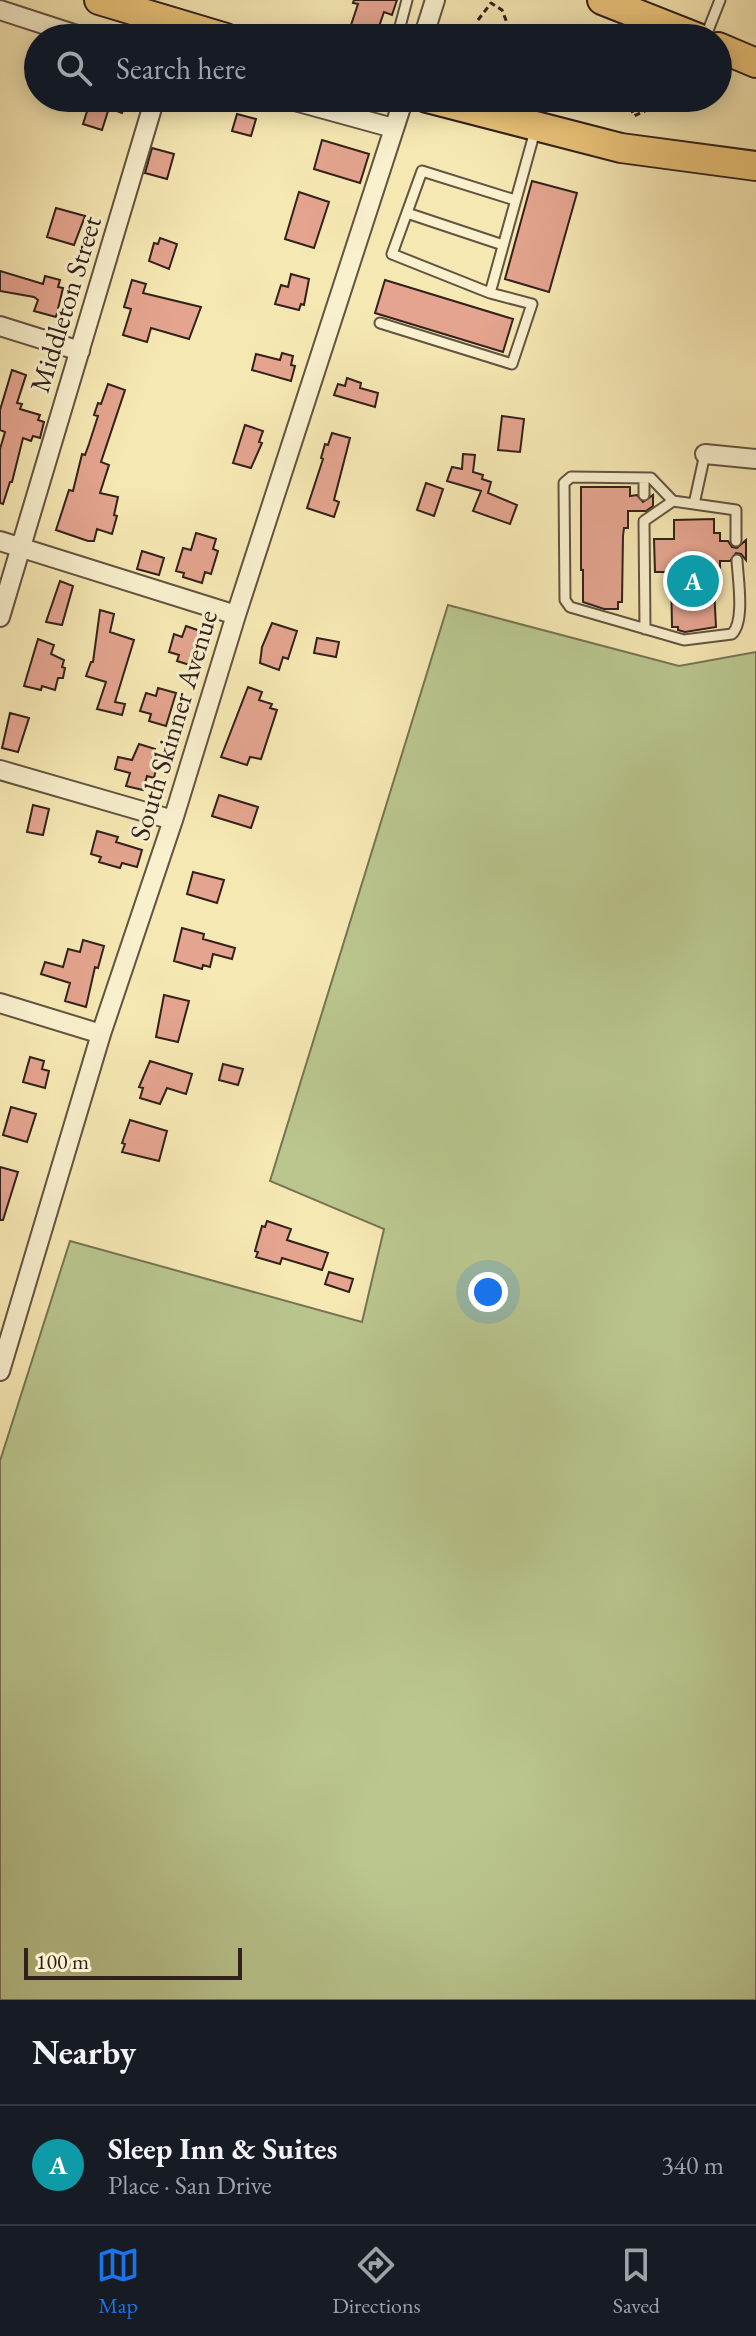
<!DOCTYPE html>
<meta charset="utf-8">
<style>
body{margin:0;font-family:"EB Garamond",serif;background:#20242c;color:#f1f3f6}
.scale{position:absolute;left:24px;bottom:20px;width:218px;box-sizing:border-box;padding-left:8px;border:4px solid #32211b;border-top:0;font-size:22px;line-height:28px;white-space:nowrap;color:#32211b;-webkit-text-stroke:6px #f9f0ce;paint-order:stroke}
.you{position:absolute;left:488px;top:1292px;width:28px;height:28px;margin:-20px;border:6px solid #fff;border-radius:50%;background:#1a73e8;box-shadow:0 0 0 12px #1a73e833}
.badge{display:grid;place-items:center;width:52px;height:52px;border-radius:50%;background:#1a73e8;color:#fff;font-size:26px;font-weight:700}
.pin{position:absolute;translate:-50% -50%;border:4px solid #fff;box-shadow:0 2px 8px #0006}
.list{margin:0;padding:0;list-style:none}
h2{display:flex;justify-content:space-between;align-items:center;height:104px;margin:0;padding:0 32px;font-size:34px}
h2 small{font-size:26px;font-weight:400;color:#9ea1a6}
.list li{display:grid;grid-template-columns:52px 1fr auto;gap:24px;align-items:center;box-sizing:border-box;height:120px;padding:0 32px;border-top:2px solid #363941}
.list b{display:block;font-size:30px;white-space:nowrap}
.list p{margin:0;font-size:26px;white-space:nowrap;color:#9ea1a6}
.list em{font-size:26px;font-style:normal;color:#9ea1a6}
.icon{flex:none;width:44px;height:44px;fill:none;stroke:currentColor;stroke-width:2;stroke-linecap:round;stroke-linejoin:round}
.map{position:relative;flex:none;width:756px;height:2000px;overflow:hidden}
.search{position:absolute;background:#171b24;box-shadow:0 4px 20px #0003;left:24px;right:24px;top:24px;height:88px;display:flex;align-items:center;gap:20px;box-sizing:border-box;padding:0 28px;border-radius:44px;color:#9ea1a6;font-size:30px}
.sheet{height:224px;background:#171b24}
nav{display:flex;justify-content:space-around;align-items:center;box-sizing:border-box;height:112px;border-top:2px solid #363941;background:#171b24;font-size:22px;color:#9ea1a6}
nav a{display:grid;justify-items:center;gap:4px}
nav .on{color:#1a73e8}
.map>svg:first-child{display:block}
</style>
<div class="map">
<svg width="756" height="2000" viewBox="0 0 756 2000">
<rect width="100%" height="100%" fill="#f6e8b3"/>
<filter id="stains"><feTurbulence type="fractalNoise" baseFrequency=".0025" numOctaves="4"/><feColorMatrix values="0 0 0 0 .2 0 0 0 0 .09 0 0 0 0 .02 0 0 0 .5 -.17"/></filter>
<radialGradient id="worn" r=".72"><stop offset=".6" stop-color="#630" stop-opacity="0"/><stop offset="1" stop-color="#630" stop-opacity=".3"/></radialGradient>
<!-- green -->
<path fill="#bac68e" stroke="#767454" stroke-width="2" d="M 448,605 L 679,666 L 756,652 L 756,2000 L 0,2000 L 0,1461 L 70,1241 L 362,1322 L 384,1229 L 270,1181 Z"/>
<!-- building -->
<path fill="#e4a48f" stroke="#32211b" stroke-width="2" d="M 354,0 L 397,0 L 392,15 L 384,12 L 375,38 L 361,38 L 348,34 L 358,4 L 353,3 Z
M 84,98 L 131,98 L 137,100 L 134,111 L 124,108 L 122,113 L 109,108 L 102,130 L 83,124 L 90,102 L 84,100 Z
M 237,114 L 256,119 L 251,136 L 232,131 Z
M 322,140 L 369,154 L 360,183 L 314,169 Z
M 152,148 L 174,154 L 167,179 L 145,173 Z
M 532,181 L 577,193 L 549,292 L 505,279 Z
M 299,192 L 329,202 L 314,248 L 285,239 Z
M 56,208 L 85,216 L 74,245 L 47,237 Z
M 160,238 L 177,244 L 169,269 L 149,261 L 154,243 L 158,244 Z
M 0,271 L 43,284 L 45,276 L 60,280 L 58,287 L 63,288 L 56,317 L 34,311 L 38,300 L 34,297 L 0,291 Z
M 291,274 L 309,279 L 304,305 L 301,304 L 299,310 L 275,304 L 281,285 L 288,287 Z
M 132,280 L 146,284 L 143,293 L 201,307 L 189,339 L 151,328 L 147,342 L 123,335 L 131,309 L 124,307 Z
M 385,280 L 513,319 L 503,352 L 375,313 Z
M 282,353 L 293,356 L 291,365 L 295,366 L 291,381 L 252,370 L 256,354 L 280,360 Z
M 12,370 L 26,375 L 17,403 L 22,404 L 20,409 L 40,415 L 38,420 L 44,422 L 40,438 L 33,436 L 31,441 L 23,438 L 12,482 L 10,482 L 3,504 L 0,503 L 0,449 L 5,432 L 0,430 L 0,410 Z
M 347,378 L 361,383 L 360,388 L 378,393 L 375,407 L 334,395 L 338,384 L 345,386 Z
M 108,384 L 125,390 L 101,462 L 109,465 L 100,493 L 118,497 L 114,515 L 117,516 L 112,534 L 97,529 L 94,541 L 88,541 L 56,530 L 69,490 L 73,491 L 82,454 L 85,455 L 89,444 L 98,416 L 94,415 L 98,403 L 101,404 Z
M 502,416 L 524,419 L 520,452 L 498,450 Z
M 245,425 L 263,431 L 259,442 L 262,443 L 251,468 L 233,463 Z
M 332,433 L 350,438 L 334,500 L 339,502 L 334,517 L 307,508 L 323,459 L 321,458 L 325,444 L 328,445 Z
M 463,454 L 475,455 L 473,472 L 483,475 L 482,479 L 491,482 L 488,493 L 517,505 L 510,524 L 473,511 L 481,491 L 447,481 L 452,467 L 462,469 Z
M 426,483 L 443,489 L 434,516 L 417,510 Z
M 581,487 L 630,487 L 630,496 L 637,495 L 643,502 L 653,495 L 653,506 L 646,511 L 628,511 L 628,528 L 624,528 L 623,536 L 622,602 L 618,602 L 618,609 L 604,609 L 583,602 L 583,570 L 581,570 Z
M 714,519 L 714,533 L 720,533 L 720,541 L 728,541 L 732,547 L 737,548 L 746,540 L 746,560 L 741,554 L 736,553 L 730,561 L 720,561 L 720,568 L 713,569 L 716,627 L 685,632 L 678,630 L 678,627 L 672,627 L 671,572 L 655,572 L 654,539 L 674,539 L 674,520 Z
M 196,533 L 216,539 L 213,549 L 218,551 L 211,574 L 205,572 L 202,583 L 183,577 L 184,573 L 176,571 L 183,548 L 191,550 Z
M 142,551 L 164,558 L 159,575 L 137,569 Z
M 60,581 L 73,586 L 62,625 L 46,622 Z
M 100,610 L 114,614 L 110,632 L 134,640 L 115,702 L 125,704 L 122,715 L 97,709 L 106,682 L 86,676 L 91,662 L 93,662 Z
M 272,623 L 297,631 L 288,659 L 283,657 L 279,670 L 260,663 L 262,647 Z
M 186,626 L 203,632 L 193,666 L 177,661 L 179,655 L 169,652 L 174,634 L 182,637 Z
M 317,638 L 339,642 L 336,657 L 314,653 Z
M 38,639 L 54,645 L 51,654 L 64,660 L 62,667 L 65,668 L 63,678 L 58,678 L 55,690 L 42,686 L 41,690 L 24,686 Z
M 248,687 L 262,692 L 259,700 L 272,704 L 270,708 L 277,710 L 261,759 L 250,757 L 247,765 L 221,757 Z
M 158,688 L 176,693 L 166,726 L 149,721 L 151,714 L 140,711 L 146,693 L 156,696 Z
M 10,713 L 29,718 L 18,752 L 2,748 Z
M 139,744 L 155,749 L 151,763 L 157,765 L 154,778 L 147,776 L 143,790 L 126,786 L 130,773 L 115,769 L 118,757 L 132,760 Z
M 219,795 L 258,807 L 251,828 L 212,816 Z
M 33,805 L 49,809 L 43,835 L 27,832 Z
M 97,831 L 118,837 L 116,842 L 142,850 L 137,867 L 122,863 L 120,868 L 99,862 L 101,857 L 91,854 Z
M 193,872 L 224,880 L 217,903 L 187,894 Z
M 182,928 L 204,934 L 203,939 L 235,948 L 232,959 L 213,954 L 210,967 L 203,965 L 202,969 L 174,961 Z
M 83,940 L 104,946 L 98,968 L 95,967 L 86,1007 L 65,1001 L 70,983 L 41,974 L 45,962 L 63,967 L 68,949 L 80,952 Z
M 164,995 L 189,1001 L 178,1042 L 156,1037 Z
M 30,1057 L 44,1061 L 42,1069 L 49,1071 L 45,1088 L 23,1082 Z
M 150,1061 L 192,1074 L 186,1094 L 167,1088 L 160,1104 L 140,1098 L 143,1088 L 139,1087 Z
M 223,1064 L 243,1069 L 238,1085 L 219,1080 Z
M 11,1107 L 36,1114 L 27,1142 L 3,1135 Z
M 130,1120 L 167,1131 L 159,1161 L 122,1152 L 125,1144 L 122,1143 Z
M 0,1167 L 18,1172 L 3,1220 L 0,1220 Z
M 267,1221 L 291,1229 L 287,1240 L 328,1253 L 322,1270 L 282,1258 L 280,1264 L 256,1257 L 258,1252 L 255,1251 L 262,1226 L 265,1227 Z
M 329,1272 L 353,1279 L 349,1292 L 325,1284 Z"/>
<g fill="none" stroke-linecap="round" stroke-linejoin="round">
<!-- lane casing -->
<g stroke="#635341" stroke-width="13">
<path id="lane" d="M 406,38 L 398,34 L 407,0
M 705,38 L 720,0
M 515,200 L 422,171 L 392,254 L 490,293 L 535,131
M 407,213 L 503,245
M 380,323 L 512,364 L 532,304 L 490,293
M 705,454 L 694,504 L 673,501 L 651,478 L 571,477 L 564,483 L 565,600 L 570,607 L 684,640 L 732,634 C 745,621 738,580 737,560
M 644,478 L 644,495
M 694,504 L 736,510 L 736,541
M 645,629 L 644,521 L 673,501"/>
</g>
<!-- street casing -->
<g stroke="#635341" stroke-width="22">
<path id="street" d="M 0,10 L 86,38
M 423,38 L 435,0
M 284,98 L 393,128
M 0,326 L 80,351
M 705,454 L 756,459
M 0,541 L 236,615
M 0,617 L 155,98
M 0,770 L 173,820
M 0,1003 L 101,1034
M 0,1371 L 101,1034 L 173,820 L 236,615 L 404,98"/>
</g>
<!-- primary casing -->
<g stroke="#32211b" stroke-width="32">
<path id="primary" d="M 99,0 L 226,38
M 602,0 L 698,38
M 718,47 L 756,63
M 427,98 L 621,148 L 756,166"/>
</g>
<!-- path -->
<path stroke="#32211b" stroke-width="3" stroke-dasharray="6 4" stroke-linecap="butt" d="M 478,20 L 491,3 L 502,10 L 513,38
M 627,98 L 634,116 L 660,104 L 657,98
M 629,103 L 632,101 L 638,107 L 645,106
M 646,110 L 645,106 L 650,98"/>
<!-- lane -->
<use href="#lane" stroke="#f9f0ce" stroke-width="9"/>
<!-- street -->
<use href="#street" stroke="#f9f0ce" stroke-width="18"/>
<!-- primary -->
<use href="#primary" stroke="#ebc47a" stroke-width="28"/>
</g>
<g text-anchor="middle" stroke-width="6" stroke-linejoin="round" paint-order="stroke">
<!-- street labels -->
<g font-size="28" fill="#32211b" stroke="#f9f0ce">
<text transform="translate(65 304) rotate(-73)" y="10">Middleton Street</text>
<text transform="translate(173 725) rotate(-73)" y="10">South Skinner Avenue</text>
</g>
</g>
<rect width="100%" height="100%" filter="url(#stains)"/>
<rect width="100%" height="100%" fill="url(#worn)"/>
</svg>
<div class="scale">100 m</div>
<div class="you"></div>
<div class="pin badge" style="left:693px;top:581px;background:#0f9aa8">A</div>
<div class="search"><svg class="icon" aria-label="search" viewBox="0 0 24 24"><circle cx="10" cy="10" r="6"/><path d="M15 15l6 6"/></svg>Search here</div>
</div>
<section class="sheet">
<h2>Nearby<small></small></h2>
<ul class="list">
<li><span class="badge" style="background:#0f9aa8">A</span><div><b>Sleep Inn &amp; Suites</b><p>Place · San Drive</p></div><em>340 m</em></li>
</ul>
</section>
<nav>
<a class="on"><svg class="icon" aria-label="map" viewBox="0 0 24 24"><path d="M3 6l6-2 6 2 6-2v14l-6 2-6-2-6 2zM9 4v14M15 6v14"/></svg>Map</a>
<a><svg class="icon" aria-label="directions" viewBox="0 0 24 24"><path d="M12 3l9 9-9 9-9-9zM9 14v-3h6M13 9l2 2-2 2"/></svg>Directions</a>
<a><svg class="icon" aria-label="saved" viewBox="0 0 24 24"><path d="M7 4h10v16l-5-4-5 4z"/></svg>Saved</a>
</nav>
